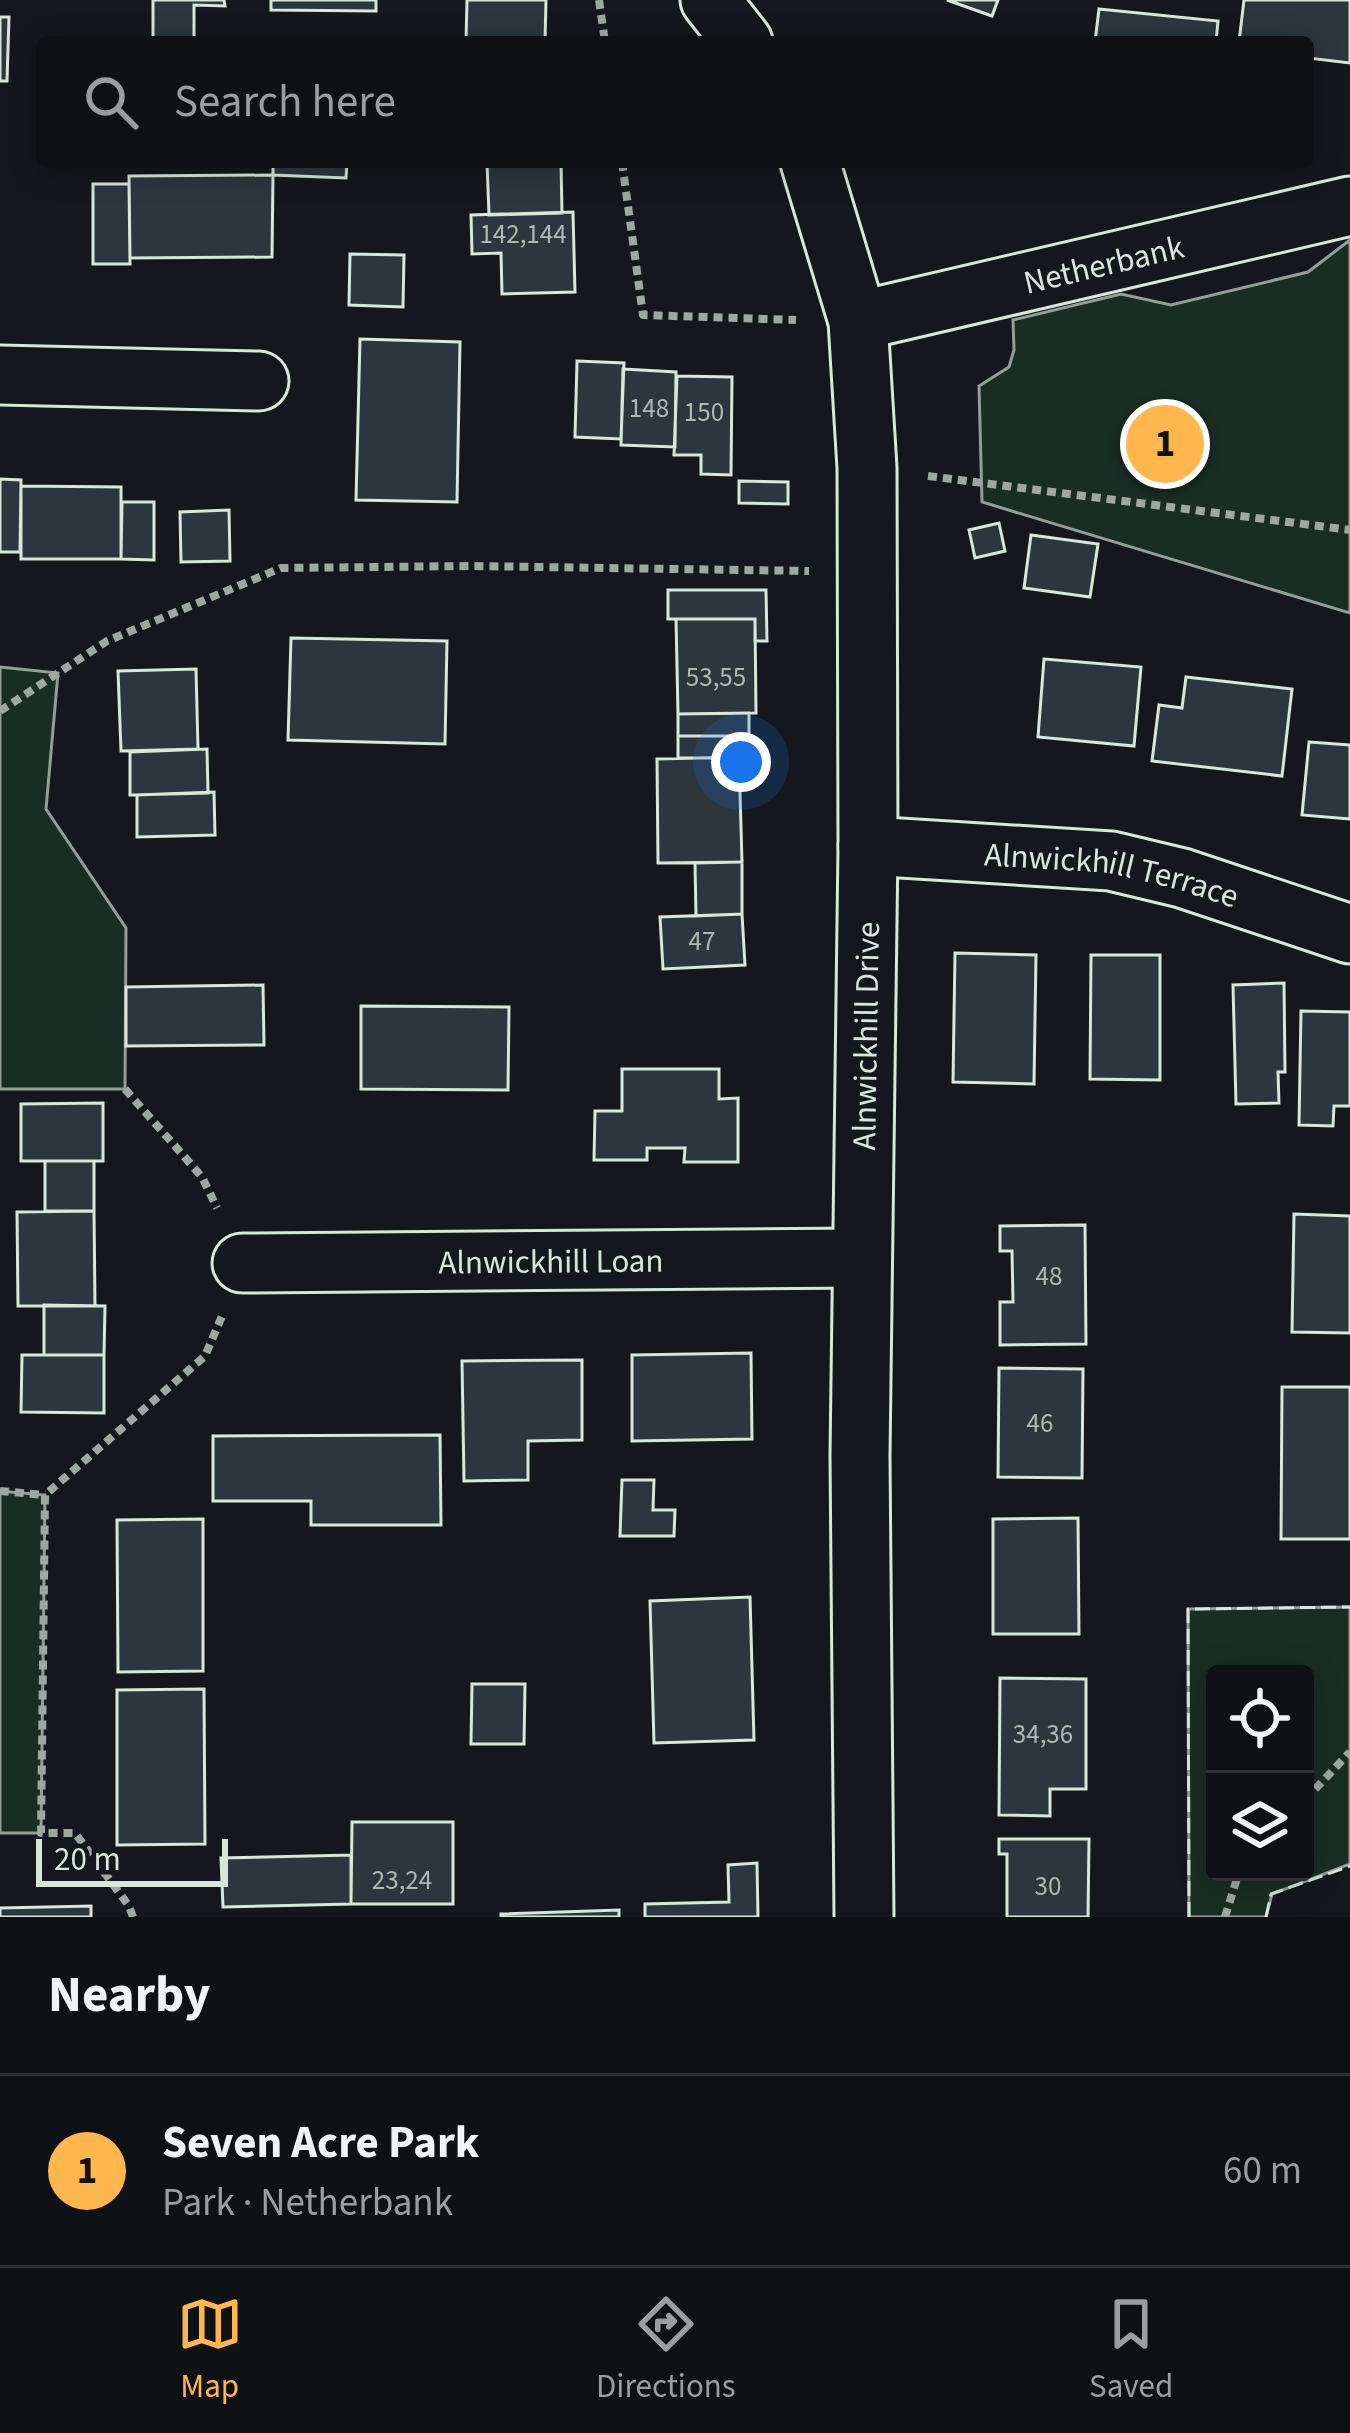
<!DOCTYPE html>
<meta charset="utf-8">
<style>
body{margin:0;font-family:"Source Sans 3",sans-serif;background:#181b1e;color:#f1f3f6}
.controls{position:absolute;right:36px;bottom:36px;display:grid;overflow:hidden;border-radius:12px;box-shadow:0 6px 30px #0003}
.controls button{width:108px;height:108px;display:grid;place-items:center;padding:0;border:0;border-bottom:3px solid #2f3234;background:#0f1215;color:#f1f3f6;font:60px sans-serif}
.scale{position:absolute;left:36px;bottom:30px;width:192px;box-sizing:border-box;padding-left:12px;border:6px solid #d8e6dc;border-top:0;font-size:33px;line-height:42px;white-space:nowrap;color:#d8e6dc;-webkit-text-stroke:9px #14181c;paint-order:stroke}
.you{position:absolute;left:741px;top:762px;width:42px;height:42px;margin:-30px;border:9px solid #fff;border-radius:50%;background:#1a73e8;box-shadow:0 0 0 18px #1a73e833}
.badge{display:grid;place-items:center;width:78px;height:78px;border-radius:50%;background:#ffb74d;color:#111;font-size:39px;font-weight:700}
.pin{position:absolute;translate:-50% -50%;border:6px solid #fff;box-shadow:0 3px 12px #0006}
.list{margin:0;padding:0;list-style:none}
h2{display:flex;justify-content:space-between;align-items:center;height:156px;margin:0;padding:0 48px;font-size:51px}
h2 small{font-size:39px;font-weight:400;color:#9b9ea0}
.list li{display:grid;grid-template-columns:78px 1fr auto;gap:36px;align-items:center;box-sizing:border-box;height:192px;padding:0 48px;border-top:3px solid #2f3234}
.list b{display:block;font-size:45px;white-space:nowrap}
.list p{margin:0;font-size:39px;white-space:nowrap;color:#9b9ea0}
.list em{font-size:39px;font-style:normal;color:#9b9ea0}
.icon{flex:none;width:66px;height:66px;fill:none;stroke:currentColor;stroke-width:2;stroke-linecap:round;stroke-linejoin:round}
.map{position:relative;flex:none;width:1350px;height:1917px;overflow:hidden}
.search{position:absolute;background:#0f1215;box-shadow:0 6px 30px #0003;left:36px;right:36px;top:36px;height:132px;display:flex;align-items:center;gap:30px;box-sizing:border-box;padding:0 42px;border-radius:12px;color:#9b9ea0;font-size:45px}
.sheet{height:348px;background:#0f1215}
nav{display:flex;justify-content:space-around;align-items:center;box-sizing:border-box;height:168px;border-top:3px solid #2f3234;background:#0f1215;font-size:33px;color:#9b9ea0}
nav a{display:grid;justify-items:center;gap:6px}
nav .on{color:#ffb74d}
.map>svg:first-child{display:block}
</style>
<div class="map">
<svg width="1350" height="1917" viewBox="0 0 1350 1917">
<rect width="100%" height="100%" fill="#14181c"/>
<!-- green -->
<path fill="#1a2d24" stroke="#939e99" stroke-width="3" fill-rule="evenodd" d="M 1350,240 L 1350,613 L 982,502 L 979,386 L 1009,367 L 1014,350 L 1013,320 L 1121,294 L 1171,305 L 1308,272 Z
M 0,667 L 58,673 L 46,809 L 126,928 L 125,1089 L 0,1089 Z
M 0,1491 L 45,1495 L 41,1833 L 0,1833 Z
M 1350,1607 L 1350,1864 L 1272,1894 L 1266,1917 L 1189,1917 L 1188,1609 ZM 1215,1674 L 1305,1674 L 1305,1872 L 1215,1872 Z"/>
<!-- building -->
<path fill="#2c363c" stroke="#d8e6dc" stroke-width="3" d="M 153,0 L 224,0 L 225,6 L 194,5 L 194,42 L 153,42 Z
M 271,0 L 376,0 L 376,11 L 271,10 Z
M 467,0 L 546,0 L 545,42 L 466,42 Z
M 947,0 L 998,0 L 992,16 Z
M 1244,0 L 1350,0 L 1350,63 L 1308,58 L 1308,42 L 1239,42 Z
M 1099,9 L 1218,21 L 1216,42 L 1095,42 Z
M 0,17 L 9,17 L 7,81 L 0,81 Z
M 273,162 L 347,162 L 346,178 L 273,175 Z
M 487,162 L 561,162 L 562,213 L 489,215 Z
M 273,175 L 272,257 L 130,258 L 129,176 Z
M 93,184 L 129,184 L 130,264 L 93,264 Z
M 573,212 L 575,292 L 502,294 L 501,253 L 472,254 L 471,215 Z
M 350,254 L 404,255 L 403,307 L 349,305 Z
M 360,339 L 460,342 L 457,502 L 356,500 Z
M 577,361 L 624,363 L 621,439 L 575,437 Z
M 623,369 L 676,372 L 675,447 L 621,445 Z
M 677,376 L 732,377 L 731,475 L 701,474 L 701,455 L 674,455 Z
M 0,479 L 21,480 L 20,552 L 0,552 Z
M 739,481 L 788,482 L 788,504 L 739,503 Z
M 21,486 L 121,487 L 121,559 L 21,559 Z
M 122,502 L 154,502 L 154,560 L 121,559 Z
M 229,510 L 230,561 L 181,562 L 180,512 Z
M 999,523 L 1005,551 L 975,558 L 969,530 Z
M 1031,535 L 1098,544 L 1090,597 L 1024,588 Z
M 668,590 L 766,590 L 767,641 L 755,641 L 755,619 L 668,619 Z
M 676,619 L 755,619 L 756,713 L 678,714 Z
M 291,638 L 447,641 L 445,744 L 288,740 Z
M 1044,659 L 1141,667 L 1134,746 L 1038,737 Z
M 196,669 L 198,749 L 121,751 L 118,671 Z
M 1186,677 L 1292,689 L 1282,776 L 1152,761 L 1159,705 L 1182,708 Z
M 749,713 L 749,736 L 678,736 L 678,714 Z
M 678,736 L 734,736 L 735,758 L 678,758 Z
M 1309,742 L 1350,745 L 1350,819 L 1302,815 Z
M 207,749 L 208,793 L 130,795 L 130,752 Z
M 739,757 L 742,862 L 658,863 L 657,759 Z
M 214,792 L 215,835 L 137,837 L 137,795 Z
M 742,862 L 742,914 L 696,916 L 695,863 Z
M 742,914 L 745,965 L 663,969 L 660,917 Z
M 955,953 L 1036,955 L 1034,1084 L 953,1082 Z
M 1091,955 L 1160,955 L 1160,1080 L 1090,1079 Z
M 1284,983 L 1285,1072 L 1278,1072 L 1279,1103 L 1236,1104 L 1233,985 Z
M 263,985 L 264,1045 L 126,1046 L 126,987 Z
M 361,1006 L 509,1007 L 508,1090 L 361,1089 Z
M 1301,1011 L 1350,1012 L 1350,1106 L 1334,1106 L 1333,1126 L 1299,1125 Z
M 622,1069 L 719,1069 L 719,1099 L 738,1098 L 738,1162 L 684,1162 L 685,1148 L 647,1148 L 647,1160 L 594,1160 L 595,1111 L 622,1111 Z
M 103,1103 L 103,1161 L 21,1161 L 21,1104 Z
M 45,1161 L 94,1161 L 94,1211 L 45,1211 Z
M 94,1211 L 95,1306 L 18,1306 L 17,1212 Z
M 1294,1214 L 1350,1216 L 1350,1333 L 1292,1332 Z
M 1085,1225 L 1086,1344 L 1000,1345 L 1000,1302 L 1013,1302 L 1012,1251 L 1000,1251 L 1000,1226 Z
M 44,1305 L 105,1306 L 104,1355 L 44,1355 Z
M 751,1353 L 752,1439 L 632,1441 L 632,1355 Z
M 22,1355 L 104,1355 L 104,1413 L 21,1412 Z
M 582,1360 L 582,1440 L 528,1441 L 528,1480 L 464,1481 L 462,1361 Z
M 999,1368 L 1083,1369 L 1082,1478 L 998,1477 Z
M 1282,1387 L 1350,1387 L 1350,1539 L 1281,1539 Z
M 440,1435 L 441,1525 L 311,1525 L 311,1501 L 213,1501 L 213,1436 Z
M 622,1480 L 654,1480 L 653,1510 L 675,1510 L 674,1536 L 620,1536 Z
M 1078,1518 L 1079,1634 L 993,1634 L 993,1519 Z
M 203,1519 L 203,1671 L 118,1672 L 117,1520 Z
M 750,1597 L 754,1740 L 654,1743 L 650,1601 Z
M 1000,1678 L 1086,1679 L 1086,1789 L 1050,1789 L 1050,1816 L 999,1815 Z
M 472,1684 L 525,1684 L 524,1744 L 471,1744 Z
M 204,1689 L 205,1844 L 117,1845 L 117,1690 Z
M 352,1822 L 453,1822 L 453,1904 L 351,1904 Z
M 999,1839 L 1089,1839 L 1088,1917 L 1007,1917 L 1007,1854 L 999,1854 Z
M 351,1855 L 351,1904 L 223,1907 L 221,1858 Z
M 757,1863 L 758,1917 L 645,1917 L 645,1904 L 729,1902 L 728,1865 Z
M 91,1906 L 91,1917 L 0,1917 L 0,1908 Z
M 619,1910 L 619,1917 L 501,1917 L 501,1914 Z"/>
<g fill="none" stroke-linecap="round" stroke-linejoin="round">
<!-- minor casing -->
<g stroke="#d8e6dc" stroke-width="63">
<g id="minor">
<path d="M 710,0 L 743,42"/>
<path d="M 810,162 L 858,321 L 867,468 L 868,846 L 860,1456 L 864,1917"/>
<path id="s1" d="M 858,321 L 1350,206"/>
<path d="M 0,375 L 259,381"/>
<path id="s2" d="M 868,846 L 1111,861 L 1182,878 L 1350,934"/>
<path id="s3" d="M 242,1263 L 861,1258"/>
</g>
</g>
<!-- path -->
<path stroke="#9da8a2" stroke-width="8" stroke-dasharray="9 6" stroke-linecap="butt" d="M 599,0 L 605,42
M 622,162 L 643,315 L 796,320
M 928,476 L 1350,530
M 0,711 L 107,641 L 281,568 L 472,566 L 809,571
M 125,1089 L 202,1177 L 217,1208
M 0,1491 L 45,1495
M 1305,1800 L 1350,1752
M 133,1917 L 129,1906 L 75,1833 L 41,1833 L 45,1495 L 205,1356 L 222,1316
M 1225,1917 L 1239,1872"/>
<!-- minor -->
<use href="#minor" stroke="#14181c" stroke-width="57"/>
<!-- fence -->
<path stroke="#d8e6dc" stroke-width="3" stroke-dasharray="15 6" stroke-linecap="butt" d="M 1189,1917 L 1188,1609 L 1350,1607
M 1266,1917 L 1271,1894 L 1350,1866"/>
</g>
<g text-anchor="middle" stroke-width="9" stroke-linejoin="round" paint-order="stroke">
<!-- number labels -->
<g font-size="27" fill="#adbab4">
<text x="523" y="243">142,144</text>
<text x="649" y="417">148</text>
<text x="704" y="421">150</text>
<text x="716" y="686">53,55</text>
<text x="702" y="950">47</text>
<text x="1049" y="1285">48</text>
<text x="1040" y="1432">46</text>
<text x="1043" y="1743">34,36</text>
<text x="402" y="1889">23,24</text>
<text x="1048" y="1895">30</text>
</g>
<!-- street labels -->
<g font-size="33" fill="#d8e6dc" stroke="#14181c">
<text dy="12" stroke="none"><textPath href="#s1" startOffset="252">Netherbank</textPath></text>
<text dy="12" stroke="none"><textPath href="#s2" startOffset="246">Alnwickhill Terrace</textPath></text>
<text transform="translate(865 1036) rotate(-89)" y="12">Alnwickhill Drive</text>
<text dy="12" stroke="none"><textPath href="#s3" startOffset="309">Alnwickhill Loan</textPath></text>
</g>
</g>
</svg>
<div class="controls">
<button><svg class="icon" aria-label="locate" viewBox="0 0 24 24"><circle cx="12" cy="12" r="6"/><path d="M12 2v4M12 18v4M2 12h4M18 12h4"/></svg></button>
<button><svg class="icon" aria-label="layers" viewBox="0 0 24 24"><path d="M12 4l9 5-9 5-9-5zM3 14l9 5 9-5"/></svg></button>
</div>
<div class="scale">20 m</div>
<div class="you"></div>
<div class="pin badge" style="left:1165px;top:444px">1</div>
<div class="search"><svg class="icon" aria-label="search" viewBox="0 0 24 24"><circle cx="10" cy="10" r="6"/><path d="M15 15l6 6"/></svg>Search here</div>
</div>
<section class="sheet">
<h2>Nearby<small></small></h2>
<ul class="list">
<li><span class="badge">1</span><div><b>Seven Acre Park</b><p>Park · Netherbank</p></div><em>60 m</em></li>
</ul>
</section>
<nav>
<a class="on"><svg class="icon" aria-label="map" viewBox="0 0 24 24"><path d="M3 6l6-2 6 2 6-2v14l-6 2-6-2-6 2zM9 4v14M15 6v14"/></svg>Map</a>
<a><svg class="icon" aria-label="directions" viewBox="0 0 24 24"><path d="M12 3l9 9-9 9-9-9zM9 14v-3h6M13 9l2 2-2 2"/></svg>Directions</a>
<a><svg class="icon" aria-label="saved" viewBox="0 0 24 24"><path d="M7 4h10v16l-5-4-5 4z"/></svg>Saved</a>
</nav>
